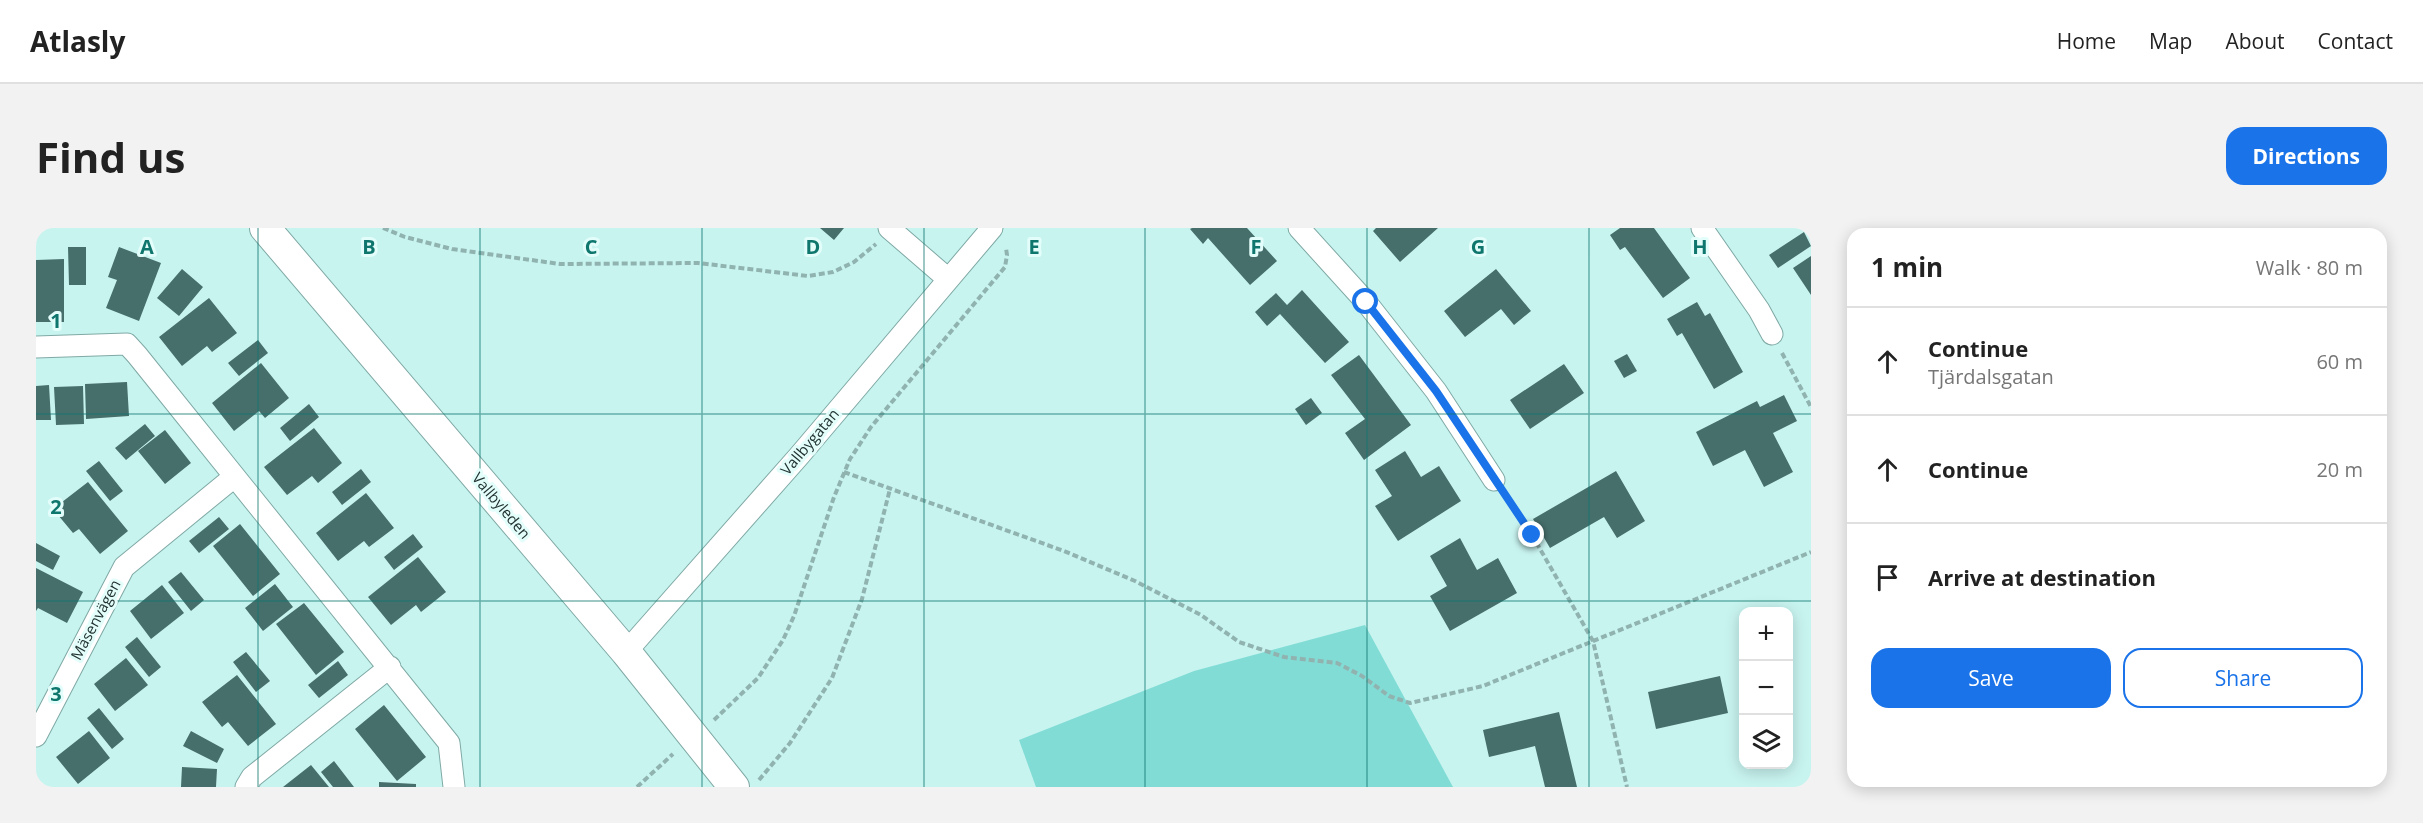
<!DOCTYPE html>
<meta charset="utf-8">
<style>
body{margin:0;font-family:"Open Sans",sans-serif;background:#f2f2f2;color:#222}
.controls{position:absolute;right:18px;bottom:18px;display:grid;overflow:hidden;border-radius:12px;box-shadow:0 3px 15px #0003}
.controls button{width:54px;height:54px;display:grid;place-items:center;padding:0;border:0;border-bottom:2px solid #e0e0e0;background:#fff;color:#222;font:30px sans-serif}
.stop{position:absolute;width:18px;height:18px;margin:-14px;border:4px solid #1a73e8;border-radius:50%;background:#fff}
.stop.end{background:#1a73e8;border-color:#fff;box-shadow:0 2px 6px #0008}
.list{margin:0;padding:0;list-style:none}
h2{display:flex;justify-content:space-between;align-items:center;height:78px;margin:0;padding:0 24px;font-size:26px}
h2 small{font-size:20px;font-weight:400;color:#767676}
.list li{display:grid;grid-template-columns:39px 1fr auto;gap:18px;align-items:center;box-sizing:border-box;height:108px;padding:0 24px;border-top:2px solid #e0e0e0}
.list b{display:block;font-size:22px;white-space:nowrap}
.list p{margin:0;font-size:20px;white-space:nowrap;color:#767676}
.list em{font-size:20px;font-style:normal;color:#767676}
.actions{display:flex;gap:12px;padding:18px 24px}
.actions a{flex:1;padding:14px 0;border:2px solid #1a73e8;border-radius:18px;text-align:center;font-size:21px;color:#1a73e8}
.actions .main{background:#1a73e8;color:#fff}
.icon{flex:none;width:33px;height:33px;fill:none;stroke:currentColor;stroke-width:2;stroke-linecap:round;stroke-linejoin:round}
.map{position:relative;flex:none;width:1775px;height:559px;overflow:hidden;border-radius:18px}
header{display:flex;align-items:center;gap:36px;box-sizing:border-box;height:84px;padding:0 30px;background:#fff;border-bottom:2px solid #e0e0e0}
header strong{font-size:28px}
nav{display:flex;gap:33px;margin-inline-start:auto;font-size:21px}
.intro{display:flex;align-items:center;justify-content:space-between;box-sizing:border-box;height:144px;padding:0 36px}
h1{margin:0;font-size:42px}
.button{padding:15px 27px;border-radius:18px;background:#1a73e8;color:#fff;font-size:21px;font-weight:700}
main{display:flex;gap:36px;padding:0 36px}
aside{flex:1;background:#fff;border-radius:18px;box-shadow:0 3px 15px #0003}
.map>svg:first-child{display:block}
</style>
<header>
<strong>Atlasly</strong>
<nav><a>Home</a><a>Map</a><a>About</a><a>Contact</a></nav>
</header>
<div class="intro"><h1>Find us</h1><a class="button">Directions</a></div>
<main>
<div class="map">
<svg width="1775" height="559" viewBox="0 0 1775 559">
<rect width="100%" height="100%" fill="#c8f4f0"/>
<!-- green -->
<path fill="#82dcd6" d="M 1329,397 L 1417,559 L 1000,559 L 983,512 L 1158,443 Z"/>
<!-- building -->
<path fill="#466e6b" d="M 784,0 L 808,0 L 798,12 Z
M 1156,0 L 1211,0 L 1241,33 L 1214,57 L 1172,10 L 1167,16 L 1154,1 Z
M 1340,0 L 1402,0 L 1364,34 L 1337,3 Z
M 1584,0 L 1618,0 L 1654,50 L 1627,70 L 1589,19 L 1584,22 L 1574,7 Z
M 1768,4 L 1775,18 L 1742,40 L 1733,27 Z
M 32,19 L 50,19 L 50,57 L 33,57 Z
M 83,19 L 125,35 L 103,93 L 70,80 L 81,52 L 72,49 Z
M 1775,28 L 1775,67 L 1757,40 Z
M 28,31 L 28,94 L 0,94 L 0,32 Z
M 146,41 L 167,59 L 143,88 L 121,70 Z
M 1460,41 L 1495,83 L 1478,97 L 1465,81 L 1429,109 L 1408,83 Z
M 1266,62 L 1313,114 L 1289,135 L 1244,86 L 1231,98 L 1219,84 L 1240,65 L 1251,77 Z
M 173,70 L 201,105 L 176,124 L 171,118 L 146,138 L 123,109 Z
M 1661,74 L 1669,88 L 1674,85 L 1707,144 L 1678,161 L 1646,105 L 1641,108 L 1631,91 Z
M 222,112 L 232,125 L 203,148 L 192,135 Z
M 1591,126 L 1601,143 L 1588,150 L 1578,133 Z
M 1323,127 L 1375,197 L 1328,232 L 1309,205 L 1329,191 L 1295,147 Z
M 225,135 L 253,170 L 229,190 L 223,183 L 198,203 L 176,175 Z
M 1528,136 L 1548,165 L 1494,201 L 1474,172 Z
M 91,154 L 93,188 L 50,191 L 49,156 Z
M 13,157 L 15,192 L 0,192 L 0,158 Z
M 47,158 L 48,196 L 20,197 L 18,159 Z
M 1748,167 L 1761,193 L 1737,205 L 1757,244 L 1728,259 L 1709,222 L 1677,238 L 1660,204 L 1721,173 L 1724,179 Z
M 1275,170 L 1286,185 L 1270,197 L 1259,181 Z
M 273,176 L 283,189 L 254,213 L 244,200 Z
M 109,196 L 119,208 L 90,232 L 79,220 Z
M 278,200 L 306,235 L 282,255 L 276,248 L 251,267 L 228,239 Z
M 129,202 L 155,235 L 129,256 L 102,223 Z
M 1369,223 L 1385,249 L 1403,238 L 1425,273 L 1362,313 L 1339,278 L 1356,268 L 1339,242 Z
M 63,233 L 87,263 L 74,273 L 50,243 Z
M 325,241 L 335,254 L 306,277 L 296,264 Z
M 1580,243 L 1609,293 L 1581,310 L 1568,289 L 1514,320 L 1497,291 Z
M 52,254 L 92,303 L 64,326 L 43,301 L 37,305 L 17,281 Z
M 330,265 L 358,300 L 333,319 L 328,313 L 302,333 L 280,305 Z
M 183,289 L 193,301 L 163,325 L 153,313 Z
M 204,296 L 244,346 L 217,368 L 177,318 Z
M 377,306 L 387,319 L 358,342 L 348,329 Z
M 1424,310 L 1441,342 L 1462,330 L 1481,365 L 1414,403 L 1394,368 L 1411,358 L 1394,328 Z
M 0,315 L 24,328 L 17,342 L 0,333 Z
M 382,329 L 410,364 L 385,384 L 380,377 L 355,397 L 332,369 Z
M 0,340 L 47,364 L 31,395 L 2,380 L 0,383 Z
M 145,344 L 168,372 L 155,383 L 132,354 Z
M 239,356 L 257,379 L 227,403 L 209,380 Z
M 126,357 L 148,385 L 115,411 L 94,383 Z
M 268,375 L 308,424 L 280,447 L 240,396 Z
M 101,409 L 125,439 L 113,449 L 89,419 Z
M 210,424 L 234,453 L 220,464 L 197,434 Z
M 90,430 L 112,457 L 79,483 L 58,456 Z
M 302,433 L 312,447 L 283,470 L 272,457 Z
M 201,447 L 240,496 L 212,518 L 192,494 L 186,499 L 166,474 Z
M 1684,448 L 1692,485 L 1620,501 L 1612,464 Z
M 348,477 L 390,529 L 361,553 L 319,501 Z
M 63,480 L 88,511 L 76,521 L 51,490 Z
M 1523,484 L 1541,559 L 1509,559 L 1499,518 L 1453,529 L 1447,502 Z
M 53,503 L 74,530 L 42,556 L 20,529 Z
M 155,503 L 188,521 L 181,535 L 147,518 Z
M 298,533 L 318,559 L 297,559 L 285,544 Z
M 275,537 L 293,559 L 247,559 Z
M 146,539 L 181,541 L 180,559 L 145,559 Z
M 343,554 L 380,556 L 380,559 L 343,559 Z"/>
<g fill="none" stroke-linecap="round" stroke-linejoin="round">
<!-- street casing -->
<g stroke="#7fa9a5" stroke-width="23">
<path id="street" d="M 853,0 L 912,51
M 1263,0 L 1330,74 L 1400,163 L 1458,252
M 1666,0 L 1723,82 L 1736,106
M 0,119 L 91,116 L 101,127 L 413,515 L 418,559
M 590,424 L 763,228 L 956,0
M 0,508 L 88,339 L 198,249
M 210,559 L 216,549 L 354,439"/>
</g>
<!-- secondary casing -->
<g stroke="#7fa9a5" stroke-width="32">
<path id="secondary" d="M 229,0 L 590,424 L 698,559"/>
</g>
<!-- path -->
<path stroke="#90b3b0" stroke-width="4" stroke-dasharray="6 3" stroke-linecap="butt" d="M 347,0 L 369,9 L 416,21 L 524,36 L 662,35 L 772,48 L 797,44 L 818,34 L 840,16
M 1746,125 L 1775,179
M 808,244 L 1028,323 L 1099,353 L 1165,387 L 1203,414 L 1248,429 L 1301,435 L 1326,448 L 1353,468 L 1374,475 L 1447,458 L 1775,324
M 1470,270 L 1496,307 L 1557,413 L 1591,559
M 678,492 L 722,450 L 747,412 L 758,388 L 798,269 L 814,231 L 835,199 L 969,39 L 971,27 L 970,20
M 723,552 L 754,515 L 796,450 L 826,371 L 854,261
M 601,559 L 637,526"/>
<!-- street -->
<use href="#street" stroke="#fff" stroke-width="21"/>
<!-- secondary -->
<use href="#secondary" stroke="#fff" stroke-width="30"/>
</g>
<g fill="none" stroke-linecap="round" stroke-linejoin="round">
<!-- route -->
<path stroke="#1a73e8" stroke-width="8" d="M 1330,74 L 1400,163 L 1496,307"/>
</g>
<!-- grid -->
<path fill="none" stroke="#0f766e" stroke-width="1.5" stroke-opacity="0.55" d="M 222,0 L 222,559M 444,0 L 444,559M 666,0 L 666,559M 888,0 L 888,559M 1109,0 L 1109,559M 1331,0 L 1331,559M 1553,0 L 1553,559M 0,186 L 1775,186M 0,373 L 1775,373"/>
<g text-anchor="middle" stroke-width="6" stroke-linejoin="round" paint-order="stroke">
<!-- street labels -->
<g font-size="15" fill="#1e2f2d" stroke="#e3fdfb">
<text transform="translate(774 214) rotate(-50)" y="5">Vallbygatan</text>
<text transform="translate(465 278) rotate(50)" y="5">Vallbyleden</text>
<text transform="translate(60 392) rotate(-62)" y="5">Mäsenvägen</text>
</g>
</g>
<g font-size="20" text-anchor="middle" font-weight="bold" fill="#0f766e" stroke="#e3fdfb" stroke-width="6" stroke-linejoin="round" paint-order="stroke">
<text x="111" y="26">A</text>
<text x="333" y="26">B</text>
<text x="555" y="26">C</text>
<text x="777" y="26">D</text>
<text x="998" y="26">E</text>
<text x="1220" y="26">F</text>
<text x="1442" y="26">G</text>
<text x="1664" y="26">H</text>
<text x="20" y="100">1</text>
<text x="20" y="286">2</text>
<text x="20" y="473">3</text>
</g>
</svg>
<div class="controls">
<button>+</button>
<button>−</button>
<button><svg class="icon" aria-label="layers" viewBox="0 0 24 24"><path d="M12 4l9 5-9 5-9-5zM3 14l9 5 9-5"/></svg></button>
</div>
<div class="stop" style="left:1330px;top:74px"></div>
<div class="stop end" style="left:1496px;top:307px"></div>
</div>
<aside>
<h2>1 min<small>Walk · 80 m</small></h2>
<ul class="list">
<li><svg class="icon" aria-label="ahead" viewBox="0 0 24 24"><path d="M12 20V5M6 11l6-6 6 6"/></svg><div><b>Continue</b><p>Tjärdalsgatan</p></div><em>60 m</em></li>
<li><svg class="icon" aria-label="ahead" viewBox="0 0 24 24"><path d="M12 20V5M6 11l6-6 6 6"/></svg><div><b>Continue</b></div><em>20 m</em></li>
<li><svg class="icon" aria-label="arrive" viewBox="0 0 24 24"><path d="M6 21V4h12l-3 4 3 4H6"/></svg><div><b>Arrive at destination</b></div></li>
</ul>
<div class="actions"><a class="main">Save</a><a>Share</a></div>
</aside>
</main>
